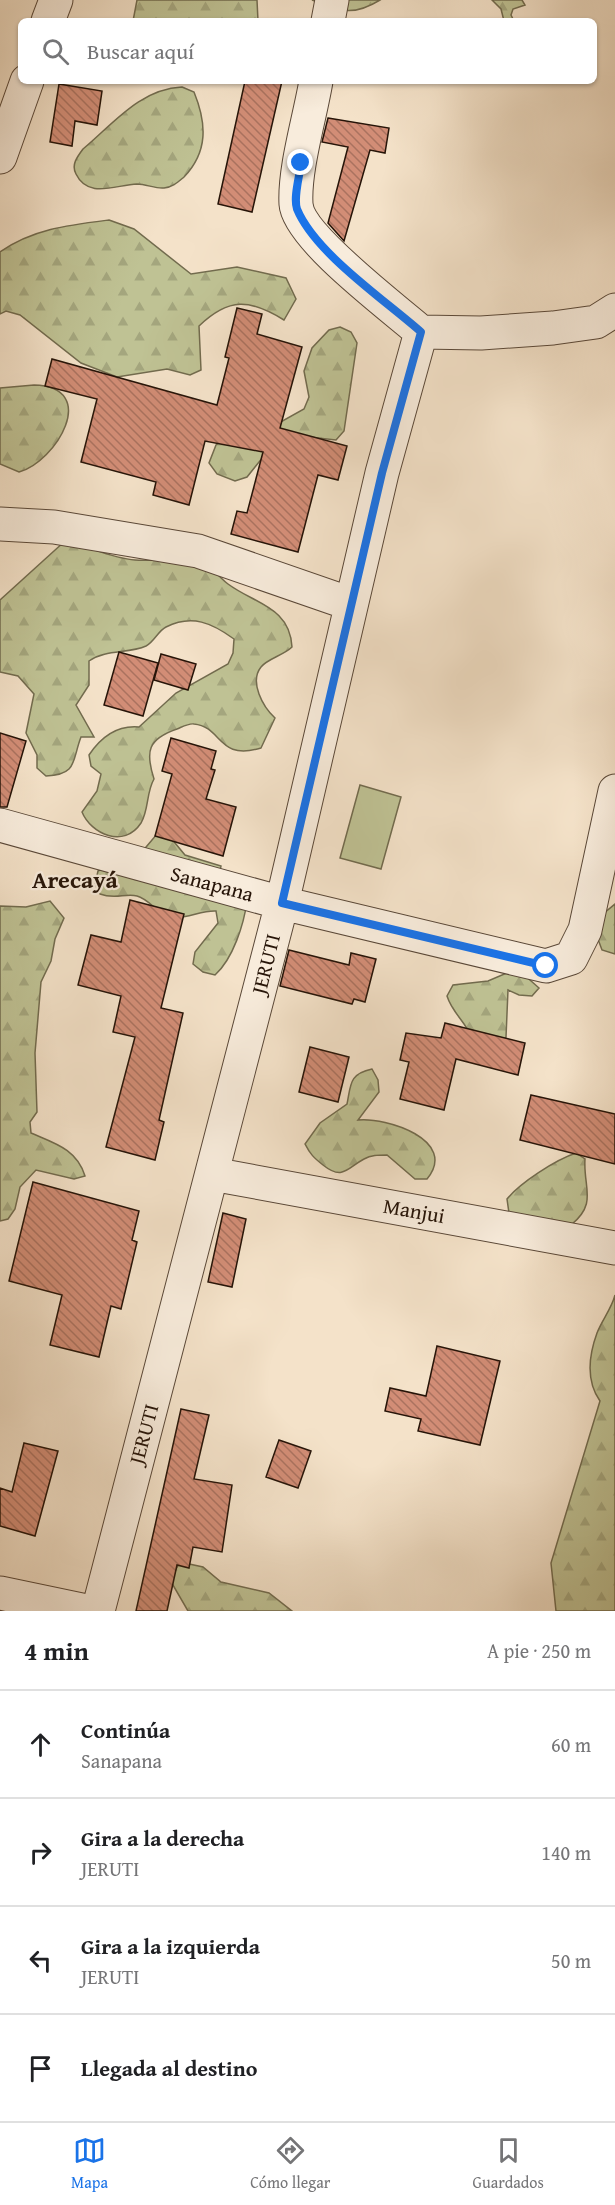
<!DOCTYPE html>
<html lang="es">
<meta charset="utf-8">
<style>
body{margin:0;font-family:"Gentium Book Plus",serif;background:#f6f6f6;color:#202124}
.stop{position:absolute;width:18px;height:18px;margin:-14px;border:4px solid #1a73e8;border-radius:50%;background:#fff}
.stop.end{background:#1a73e8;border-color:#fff;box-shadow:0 2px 6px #0008}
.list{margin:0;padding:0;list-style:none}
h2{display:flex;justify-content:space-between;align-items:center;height:78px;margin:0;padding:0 24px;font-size:26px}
h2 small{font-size:20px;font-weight:400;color:#757577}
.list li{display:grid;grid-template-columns:39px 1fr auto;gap:18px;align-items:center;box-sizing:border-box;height:108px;padding:0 24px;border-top:2px solid #e0e0e0}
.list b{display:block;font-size:22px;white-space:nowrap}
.list p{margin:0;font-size:20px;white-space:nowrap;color:#757577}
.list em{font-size:20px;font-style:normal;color:#757577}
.icon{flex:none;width:33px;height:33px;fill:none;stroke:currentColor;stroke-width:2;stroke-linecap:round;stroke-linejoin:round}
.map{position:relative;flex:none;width:615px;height:1611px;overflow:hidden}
.search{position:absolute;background:#fff;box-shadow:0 2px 4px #0004;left:18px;right:18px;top:18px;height:66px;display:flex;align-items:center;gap:15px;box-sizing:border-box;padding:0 21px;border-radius:9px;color:#757577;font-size:22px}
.sheet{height:510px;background:#fff}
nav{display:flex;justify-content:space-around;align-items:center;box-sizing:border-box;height:84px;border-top:2px solid #e0e0e0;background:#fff;font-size:16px;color:#757577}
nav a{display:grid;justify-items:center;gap:3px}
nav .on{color:#1a73e8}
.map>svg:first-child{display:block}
</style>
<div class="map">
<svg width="615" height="1611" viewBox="0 0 615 1611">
<defs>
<pattern id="forest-firs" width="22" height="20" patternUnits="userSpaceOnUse" patternTransform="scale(1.5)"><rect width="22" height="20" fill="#bfc294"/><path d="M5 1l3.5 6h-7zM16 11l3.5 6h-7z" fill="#a4a67e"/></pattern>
<pattern id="building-back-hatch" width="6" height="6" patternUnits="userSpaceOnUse" patternTransform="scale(1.5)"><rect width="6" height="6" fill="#d28d76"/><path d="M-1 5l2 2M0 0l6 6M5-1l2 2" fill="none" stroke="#aa725f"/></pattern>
</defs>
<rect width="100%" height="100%" fill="#f4e2c9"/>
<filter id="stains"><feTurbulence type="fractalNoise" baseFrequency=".00333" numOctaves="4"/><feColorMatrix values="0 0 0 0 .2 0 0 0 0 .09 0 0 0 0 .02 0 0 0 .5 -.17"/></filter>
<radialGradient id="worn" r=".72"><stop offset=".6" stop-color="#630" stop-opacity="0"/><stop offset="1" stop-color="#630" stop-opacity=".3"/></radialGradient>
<!-- forest -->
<path fill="url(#forest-firs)" stroke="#726b4e" stroke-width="1.5" d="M 137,0 L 257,0 L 258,21 L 133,21 Z
M 312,0 L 380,0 C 352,17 341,11 312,0 Z
M 492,0 L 522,0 L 525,5 L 513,9 L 511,15 L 514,21 L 504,21 L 501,9 Z
M 182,87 L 194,92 C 207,124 208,152 184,177 C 178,182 173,187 164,188 C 156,189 146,184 137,184 C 115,185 88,199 76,174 C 71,165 77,157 83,149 C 114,123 140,89 182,87 Z
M 109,220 L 134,229 L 191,274 L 237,267 L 286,278 L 296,299 L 284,320 C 250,299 229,297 199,326 L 201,370 L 190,375 L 167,369 L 117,377 L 81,363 L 20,315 L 6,311 L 0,314 L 0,252 C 33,229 69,225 109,220 Z
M 340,327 L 351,332 L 357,343 L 344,431 L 336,440 L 309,437 L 263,457 L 247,477 L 235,481 L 217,474 L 209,463 L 216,445 L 226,438 L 261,433 L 304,409 L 309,397 L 304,371 L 312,348 L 329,330 Z
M 34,385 C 101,387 56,462 19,472 L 0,464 L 0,388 Z
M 65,541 C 89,546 110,558 135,560 C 154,562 182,556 199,561 C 209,564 220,578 228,584 C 255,604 290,607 292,647 C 284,655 267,659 261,667 C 249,682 263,707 275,718 L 261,748 C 217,761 223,727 194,724 C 189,723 182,727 177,729 C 148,739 145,751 154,779 C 146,793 149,810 141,823 C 124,849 91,834 82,812 L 97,791 L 101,774 L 91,766 L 89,755 C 101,737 117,725 139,727 L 176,693 L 228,664 L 233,653 L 234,639 C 212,623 192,614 166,627 C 158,631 154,642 146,646 C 128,654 106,649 89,661 L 89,685 L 76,705 L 94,737 L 81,737 C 72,760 78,775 46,776 L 37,768 L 37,755 L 26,733 L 34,694 L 18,676 L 0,672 L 0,600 Z
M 157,834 L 170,837 L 185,855 L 221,866 L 216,889 L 247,901 C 244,924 233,959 215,975 L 203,972 L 193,964 L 195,952 L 218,923 L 216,911 C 201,910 185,920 170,917 C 158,914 149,899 137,896 C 125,893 115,900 100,894 L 95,884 L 98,871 L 119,860 L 141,853 Z
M 50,901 L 64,918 L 55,939 L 51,961 L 41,982 L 35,1053 L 37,1112 L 30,1122 L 31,1133 C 54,1143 77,1149 85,1176 L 74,1179 L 36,1170 L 20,1187 L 15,1209 L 8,1219 L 0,1221 L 0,906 L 26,907 Z
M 615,904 L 615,954 L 602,950 L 592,923 Z
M 509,972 L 522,973 L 539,988 L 532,996 L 519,995 L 508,990 L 506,1037 L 501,1048 L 472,1040 C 468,1023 453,1015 447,996 L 453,985 L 488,981 Z
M 372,1069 L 378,1080 L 379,1092 L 358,1120 C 386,1117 459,1140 427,1179 L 415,1179 L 387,1155 C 378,1155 371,1155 364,1159 C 347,1168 343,1181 323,1165 C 314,1158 310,1154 305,1144 L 320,1123 L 347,1104 C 351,1084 349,1074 372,1069 Z
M 576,1153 L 585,1159 C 583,1188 598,1203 571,1225 L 509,1213 L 507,1199 C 520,1183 555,1160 576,1153 Z
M 615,1295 L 615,1611 L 556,1611 L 551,1563 L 600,1401 C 586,1381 589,1355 597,1333 C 602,1320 612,1308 615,1295 Z
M 180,1562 L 203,1567 L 221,1582 L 269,1593 L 292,1611 L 188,1611 L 170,1580 Z"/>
<!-- pitch -->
<path fill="#bfc294" stroke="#726b4e" stroke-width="1.5" d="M 360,785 L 401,797 L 381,869 L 340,858 Z"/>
<!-- building -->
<path fill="url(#building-back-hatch)" stroke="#261408" stroke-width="1.5" d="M 245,81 L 282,81 L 252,212 L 218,204 Z
M 59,84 L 102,91 L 97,125 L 75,121 L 72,146 L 50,142 Z
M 328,118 L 389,128 L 385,153 L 370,150 L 344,241 L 328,223 L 348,147 L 322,142 Z
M 237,308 L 262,314 L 257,334 L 302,347 L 280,428 L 347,446 L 338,480 L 318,475 L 298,552 L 231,534 L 237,511 L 247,513 L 263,452 L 205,441 L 189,505 L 153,495 L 156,482 L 81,462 L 97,399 L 45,386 L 52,359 L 217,405 L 229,358 L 225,357 Z
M 119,652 L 158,663 L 143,716 L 104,705 Z
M 161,654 L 196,664 L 188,690 L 154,680 Z
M 0,733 L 26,741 L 7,807 L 0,807 Z
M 171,738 L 216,751 L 211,769 L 215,770 L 206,799 L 236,807 L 223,856 L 155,836 L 172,774 L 162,771 Z
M 130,900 L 184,914 L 161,1008 L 183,1013 L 159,1120 L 164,1122 L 155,1160 L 106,1147 L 135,1037 L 113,1032 L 121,996 L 78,985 L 91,935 L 121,942 Z
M 289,950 L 349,965 L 351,953 L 376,959 L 365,1002 L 354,999 L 352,1004 L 280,986 Z
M 445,1023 L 525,1043 L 518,1075 L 456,1059 L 444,1110 L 400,1099 L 409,1062 L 400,1060 L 406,1033 L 441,1038 Z
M 310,1047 L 349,1057 L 338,1102 L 299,1092 Z
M 531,1095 L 615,1114 L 615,1164 L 520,1140 Z
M 33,1182 L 139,1211 L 132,1240 L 137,1242 L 121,1309 L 111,1306 L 99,1357 L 50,1345 L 62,1295 L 9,1281 Z
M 223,1213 L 246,1219 L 232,1287 L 208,1282 Z
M 437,1346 L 500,1361 L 480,1445 L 418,1431 L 421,1419 L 385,1411 L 390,1388 L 426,1396 Z
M 181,1409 L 209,1415 L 194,1479 L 232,1485 L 222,1552 L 193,1547 L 189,1568 L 177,1565 L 167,1611 L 136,1611 Z
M 279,1440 L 311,1451 L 298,1488 L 266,1477 Z
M 24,1443 L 58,1451 L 35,1536 L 0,1526 L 0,1488 L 12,1492 Z"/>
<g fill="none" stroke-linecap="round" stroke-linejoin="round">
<!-- minor casing -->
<g stroke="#5a4838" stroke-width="35">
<path id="minor" d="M 48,21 L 56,0
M 328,21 L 332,0
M 0,157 L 27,81
M 421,332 L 481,333 L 553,328 L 596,322 L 615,310
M 0,524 L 54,527 L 198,551 L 351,604
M 0,825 L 282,903 L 546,966 L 571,958 L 585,930 L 615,791
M 212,1174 L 615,1248
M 0,1593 L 86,1611
M 98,1611 L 282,903 L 382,473 L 421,332 C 395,309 298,237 296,204 C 294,169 310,117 316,81"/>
</g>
<!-- minor -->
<use href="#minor" stroke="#f8ecdc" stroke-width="33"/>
</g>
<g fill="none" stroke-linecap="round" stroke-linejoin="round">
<!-- route -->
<path stroke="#1a73e8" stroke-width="8" d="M 301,163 C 300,175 293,197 297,209 C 315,253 385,300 421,332 L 382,473 L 282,903 L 546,966"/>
</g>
<g text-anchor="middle" stroke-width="4.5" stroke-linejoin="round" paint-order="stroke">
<!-- street labels -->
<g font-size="21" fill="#261408" stroke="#f8ecdc">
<text transform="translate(212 884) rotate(15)" y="7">Sanapana</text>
<text transform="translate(266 964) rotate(-76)" y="7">JERUTI</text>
<text transform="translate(414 1211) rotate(10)" y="7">Manjui</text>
<text transform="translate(144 1434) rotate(-75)" y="7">JERUTI</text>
</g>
<!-- quarter labels -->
<g font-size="24" font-weight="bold" fill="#261408" stroke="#f8ecdc">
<text x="75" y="888">Arecayá</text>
</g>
</g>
<rect width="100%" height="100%" filter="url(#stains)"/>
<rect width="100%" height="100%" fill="url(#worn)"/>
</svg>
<div class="stop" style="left:546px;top:966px"></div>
<div class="stop end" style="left:301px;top:163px"></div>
<div class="search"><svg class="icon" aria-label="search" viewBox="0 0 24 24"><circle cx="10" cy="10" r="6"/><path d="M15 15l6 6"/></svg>Buscar aquí</div>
</div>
<section class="sheet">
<h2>4 min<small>A pie · 250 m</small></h2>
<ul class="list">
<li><svg class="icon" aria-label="ahead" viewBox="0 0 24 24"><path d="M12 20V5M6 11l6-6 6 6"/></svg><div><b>Continúa</b><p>Sanapana</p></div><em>60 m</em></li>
<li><svg class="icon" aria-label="right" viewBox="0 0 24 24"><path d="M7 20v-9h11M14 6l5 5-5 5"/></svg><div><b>Gira a la derecha</b><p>JERUTI</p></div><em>140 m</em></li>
<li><svg class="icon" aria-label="left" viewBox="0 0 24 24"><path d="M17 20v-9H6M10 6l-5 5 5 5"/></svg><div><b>Gira a la izquierda</b><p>JERUTI</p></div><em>50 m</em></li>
<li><svg class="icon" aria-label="arrive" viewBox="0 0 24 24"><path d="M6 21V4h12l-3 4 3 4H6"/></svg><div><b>Llegada al destino</b></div></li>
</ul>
</section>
<nav>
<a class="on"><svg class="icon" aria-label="map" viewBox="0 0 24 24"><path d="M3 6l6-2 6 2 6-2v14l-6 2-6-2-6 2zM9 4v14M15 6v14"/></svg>Mapa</a>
<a><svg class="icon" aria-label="directions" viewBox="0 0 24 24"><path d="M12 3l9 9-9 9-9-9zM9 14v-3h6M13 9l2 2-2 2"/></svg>Cómo llegar</a>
<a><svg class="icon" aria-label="saved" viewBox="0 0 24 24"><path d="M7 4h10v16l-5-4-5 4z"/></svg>Guardados</a>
</nav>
